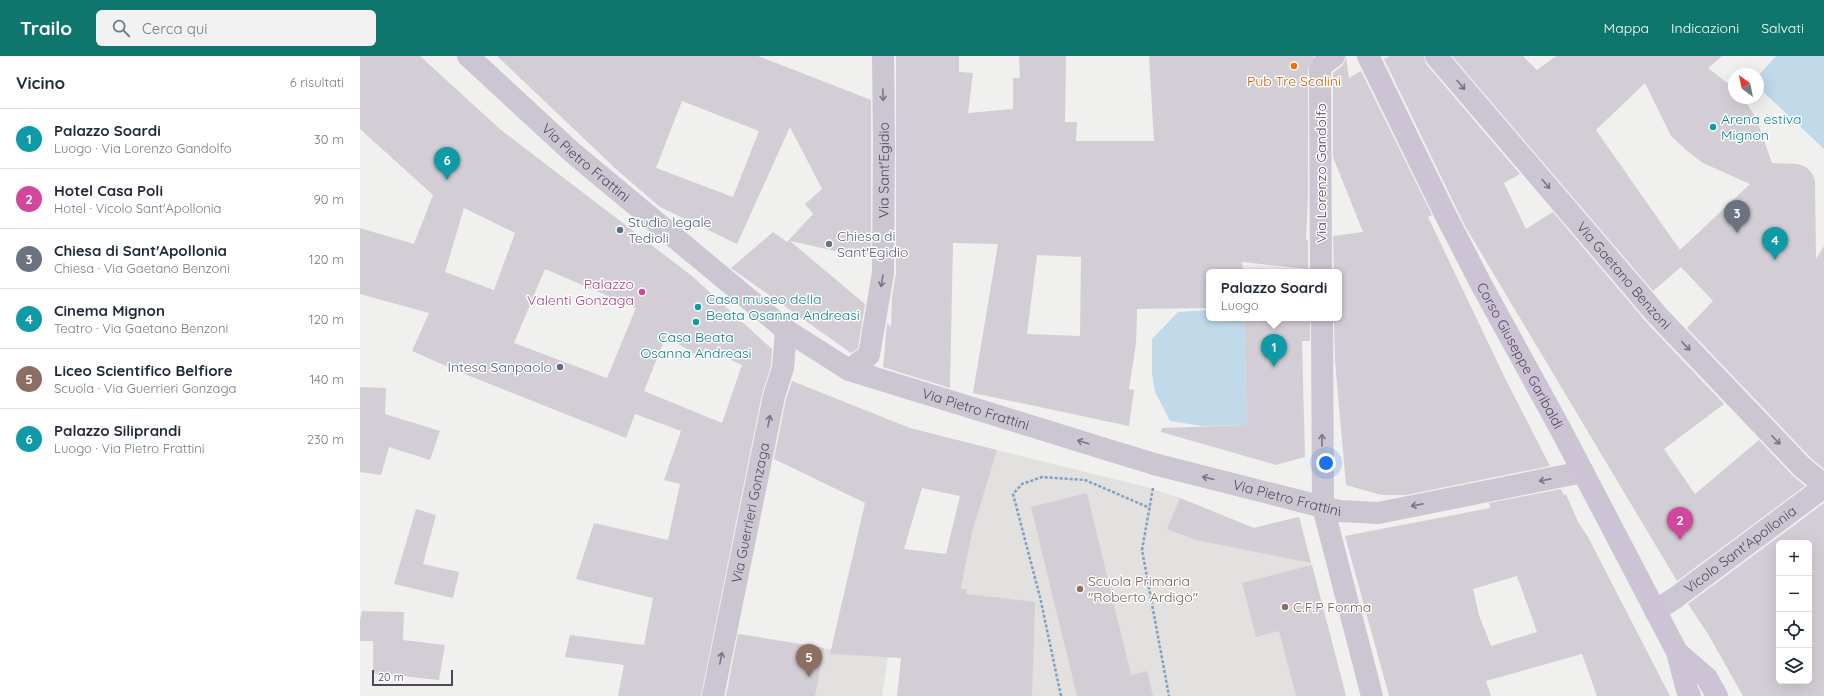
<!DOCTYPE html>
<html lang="it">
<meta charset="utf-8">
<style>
body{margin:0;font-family:Quicksand,sans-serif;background:#f2f2f3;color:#1f2937}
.controls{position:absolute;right:12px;bottom:12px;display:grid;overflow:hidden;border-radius:6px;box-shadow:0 4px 16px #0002}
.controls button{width:36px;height:36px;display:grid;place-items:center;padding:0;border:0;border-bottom:1px solid #e0e1e3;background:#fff;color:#1f2937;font:20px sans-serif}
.compass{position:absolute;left:1368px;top:12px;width:36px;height:36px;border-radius:50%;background:#fff;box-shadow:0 4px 16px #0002;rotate:327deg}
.scale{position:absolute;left:12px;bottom:10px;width:81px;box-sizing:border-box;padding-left:4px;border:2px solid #504859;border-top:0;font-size:11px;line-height:14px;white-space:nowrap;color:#504859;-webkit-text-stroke:3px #fff;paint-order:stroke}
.you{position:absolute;left:966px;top:407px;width:14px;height:14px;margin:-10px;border:3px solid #fff;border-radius:50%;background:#1a73e8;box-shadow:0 0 0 6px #1a73e833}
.badge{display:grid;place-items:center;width:26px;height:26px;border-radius:50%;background:#0f766e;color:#fff;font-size:13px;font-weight:700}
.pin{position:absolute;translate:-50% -33px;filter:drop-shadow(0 1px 2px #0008)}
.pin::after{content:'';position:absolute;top:21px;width:14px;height:12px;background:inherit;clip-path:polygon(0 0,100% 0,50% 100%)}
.popup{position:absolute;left:846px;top:213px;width:136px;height:52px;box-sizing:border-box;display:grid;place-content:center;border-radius:6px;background:#fff;filter:drop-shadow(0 1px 3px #0005);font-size:13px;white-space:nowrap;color:#747a83}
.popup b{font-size:15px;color:#1f2937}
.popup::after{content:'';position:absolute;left:50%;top:100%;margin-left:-8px;border:8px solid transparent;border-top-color:#fff}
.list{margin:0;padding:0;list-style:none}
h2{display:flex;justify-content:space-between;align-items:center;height:52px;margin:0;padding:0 16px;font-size:17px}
h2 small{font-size:13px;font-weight:400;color:#747a83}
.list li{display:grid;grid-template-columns:26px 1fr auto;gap:12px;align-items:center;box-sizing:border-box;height:60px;padding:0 16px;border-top:1px solid #e0e1e3}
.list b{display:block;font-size:15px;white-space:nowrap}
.list p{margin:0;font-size:13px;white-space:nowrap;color:#747a83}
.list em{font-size:13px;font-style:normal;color:#747a83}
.icon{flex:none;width:22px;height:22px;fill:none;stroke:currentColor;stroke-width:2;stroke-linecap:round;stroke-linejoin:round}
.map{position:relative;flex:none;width:1464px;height:640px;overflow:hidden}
header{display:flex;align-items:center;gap:24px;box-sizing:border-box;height:56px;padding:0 20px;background:#0f766e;color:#fff}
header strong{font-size:19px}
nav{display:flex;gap:22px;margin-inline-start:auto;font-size:14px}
.search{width:280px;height:36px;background:#f2f2f3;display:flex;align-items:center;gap:10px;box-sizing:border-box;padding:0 14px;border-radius:6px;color:#747a83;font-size:15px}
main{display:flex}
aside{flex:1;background:#fff}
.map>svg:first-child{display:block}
</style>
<header>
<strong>Trailo</strong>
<div class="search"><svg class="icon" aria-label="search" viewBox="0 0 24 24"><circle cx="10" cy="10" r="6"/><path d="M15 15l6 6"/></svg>Cerca qui</div>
<nav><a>Mappa</a><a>Indicazioni</a><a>Salvati</a></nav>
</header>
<main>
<aside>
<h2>Vicino<small>6 risultati</small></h2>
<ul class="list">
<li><span class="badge" style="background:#0f9aa8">1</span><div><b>Palazzo Soardi</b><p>Luogo · Via Lorenzo Gandolfo</p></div><em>30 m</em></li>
<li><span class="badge" style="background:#d1479c">2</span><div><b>Hotel Casa Poli</b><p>Hotel · Vicolo Sant'Apollonia</p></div><em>90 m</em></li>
<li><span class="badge" style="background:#6b7280">3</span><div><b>Chiesa di Sant'Apollonia</b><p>Chiesa · Via Gaetano Benzoni</p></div><em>120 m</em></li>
<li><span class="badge" style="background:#0f9aa8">4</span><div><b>Cinema Mignon</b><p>Teatro · Via Gaetano Benzoni</p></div><em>120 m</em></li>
<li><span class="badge" style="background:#8d6e63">5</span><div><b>Liceo Scientifico Belfiore</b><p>Scuola · Via Guerrieri Gonzaga</p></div><em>140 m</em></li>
<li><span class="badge" style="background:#0f9aa8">6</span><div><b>Palazzo Siliprandi</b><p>Luogo · Via Pietro Frattini</p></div><em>230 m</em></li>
</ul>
</aside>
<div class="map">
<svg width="1464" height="640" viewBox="0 0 1464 640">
<rect width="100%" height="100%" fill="#f0f0ee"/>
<!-- education -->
<path fill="#e2e1df" d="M 637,394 L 787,431 L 820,442 L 894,472 L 939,461 L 986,640 L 595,640 L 607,533 L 601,531 L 612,477 Z
M 382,578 L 464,592 L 500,600 L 528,601 L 522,640 L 369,640 Z"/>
<!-- green -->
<path fill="#c1dae9" d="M 1416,0 L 1464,0 L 1464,93 L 1398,31 L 1398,20 Z
M 849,254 L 849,262 L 884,262 L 887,369 L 842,370 L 810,365 L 795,336 L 792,318 L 792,283 L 818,256 Z"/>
<!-- building -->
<path fill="#d3ced5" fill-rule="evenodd" d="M 0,0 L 60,0 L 141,74 L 332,220 L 412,293 L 411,310 L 402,338 L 341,640 L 258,640 L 264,609 L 205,601 L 210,579 L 284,589 L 293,542 L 216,523 L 234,467 L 308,484 L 320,428 L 304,424 L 321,375 L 275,358 L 266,382 L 102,317 L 52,295 L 69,257 L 0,238 L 0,172 L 54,188 L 73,139 L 0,73 ZM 104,152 L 155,177 L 134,234 L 85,216 ZM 185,213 L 276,252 L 247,322 L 154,287 ZM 306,280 L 341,302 L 345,292 L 382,309 L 362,367 L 284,335 Z
M 137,0 L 398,0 L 511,44 L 511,192 L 503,201 L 430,185 L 505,248 L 498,292 L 491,297 L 371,212 L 413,176 L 427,186 L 453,158 L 445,148 L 462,133 L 430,71 L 377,188 L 300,151 L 256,113 ZM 322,45 L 399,75 L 373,141 L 296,112 Z
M 536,0 L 599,0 L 599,16 L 613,17 L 608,57 L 653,53 L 653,22 L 660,22 L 659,0 L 706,0 L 705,66 L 717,66 L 716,85 L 794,85 L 789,0 L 954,0 L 948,14 L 948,138 L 946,184 L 948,184 L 948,213 L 882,206 L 883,216 L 849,216 L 849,252 L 777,253 L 776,288 L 769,333 L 774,334 L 769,370 L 613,337 L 638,188 L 593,187 L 590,332 L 523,311 L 527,267 L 531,271 L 532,241 L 536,217 ZM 677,199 L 721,201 L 720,280 L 667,278 Z
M 986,0 L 989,22 L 1001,15 L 1072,159 L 1068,161 L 1147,326 L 1190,410 L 1046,439 L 1021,439 L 986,429 L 975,305 L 974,262 L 979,262 L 979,216 L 974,215 L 973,180 L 1003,176 L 973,101 L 973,17 L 982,10 L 985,5 Z
M 1030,0 L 1064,0 L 1066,8 L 1160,118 L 1144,127 L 1166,173 L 1193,156 L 1288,268 L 1364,348 L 1304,393 L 1335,438 L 1399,384 L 1433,420 L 1445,430 L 1317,525 L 1105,170 L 1024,3 Z
M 1092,0 L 1163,0 L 1177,14 L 1196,0 L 1362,0 L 1348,12 L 1374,32 L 1374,42 L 1383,42 L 1387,48 L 1396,62 L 1412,107 L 1437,108 L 1446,111 L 1452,117 L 1455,125 L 1456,203 L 1464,190 L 1464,413 L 1451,402 L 1327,272 L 1353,245 L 1321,211 L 1293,235 ZM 1285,27 L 1311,80 L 1327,95 L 1343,107 L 1390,128 L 1320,194 L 1236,74 Z
M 884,262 L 950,262 L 950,285 L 942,285 L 945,401 L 916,409 L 801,376 L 802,372 L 887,369 Z
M 432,325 L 550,372 L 637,394 L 612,477 L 601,532 L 607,533 L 606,538 L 675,546 L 672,640 L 537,640 L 541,602 L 470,598 L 505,447 L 414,403 L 426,343 ZM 562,432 L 600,440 L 586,498 L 544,493 Z
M 0,331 L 26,332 L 25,358 L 80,375 L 70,404 L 29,391 L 21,419 L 0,416 Z
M 1201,433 L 1204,439 L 1206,438 L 1218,466 L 1228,481 L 1310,640 L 1237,640 L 1222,598 L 1126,625 L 1131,640 L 1029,640 L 985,480 L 1130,452 L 1129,447 ZM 1157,520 L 1177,576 L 1131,590 L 1119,559 L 1113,533 Z
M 727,437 L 771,619 L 787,615 L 793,640 L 717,640 L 671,451 Z
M 820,442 L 894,472 L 939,461 L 951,507 L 836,484 L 807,473 Z
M 1464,447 L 1464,640 L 1383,640 L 1348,578 L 1328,548 ZM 1419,487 L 1449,487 L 1449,625 L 1419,625 Z
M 56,453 L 76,459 L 63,508 L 99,516 L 93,542 L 34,528 Z
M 952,509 L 986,640 L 936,640 L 919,575 L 896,581 L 882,527 Z
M 2,555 L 44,556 L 43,584 L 85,589 L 79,624 L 13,617 L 13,585 L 0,585 L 0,565 Z
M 378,578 L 464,592 L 455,640 L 366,640 Z"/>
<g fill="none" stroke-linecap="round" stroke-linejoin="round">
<!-- path -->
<path stroke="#7ea0c3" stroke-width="2.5" stroke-dasharray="3 2" stroke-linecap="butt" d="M 793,432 L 782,494 L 809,640
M 701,640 L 680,541 L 653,438 L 662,428 L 682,421 L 725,424 L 790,452"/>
<!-- pedestrian -->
<path stroke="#ccc6d3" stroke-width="22" id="s1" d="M 1295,555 L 1315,542 L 1464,431"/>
<!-- minor -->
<g stroke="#ccc6d3" stroke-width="22">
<path id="s2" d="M 1076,0 L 1298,260 L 1442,411 L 1464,429"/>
<path d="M 961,216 L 960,14 L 962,9 L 974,0"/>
<path d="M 962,262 L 963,451 L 1012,640"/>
<path id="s3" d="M 489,314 L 509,299 L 523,217 L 524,87 L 523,0"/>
<path id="s4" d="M 353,640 L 414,340 L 423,312 L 426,274"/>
</g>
<!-- tertiary -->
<path stroke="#ccc6d3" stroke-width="22" id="s5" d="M 108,0 L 213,97 L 426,274 L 489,314 L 794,408 L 979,455 L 1018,457 L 1223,416"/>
<!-- secondary -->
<g stroke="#ccc3d5" stroke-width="22">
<path id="s6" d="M 1008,0 L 1086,160 L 1122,230 L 1201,374 L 1317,596 L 1327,634 L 1330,640"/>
<path d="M 1317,596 L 1347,622 L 1357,640"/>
</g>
</g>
<!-- one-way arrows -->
<defs><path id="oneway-shaft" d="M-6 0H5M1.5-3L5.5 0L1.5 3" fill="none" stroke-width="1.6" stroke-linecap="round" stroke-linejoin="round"/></defs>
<g stroke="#7b7484">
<use href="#oneway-shaft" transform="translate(1101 29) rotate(49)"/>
<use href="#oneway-shaft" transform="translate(523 39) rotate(89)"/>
<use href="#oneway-shaft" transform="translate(1186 128) rotate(50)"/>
<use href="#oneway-shaft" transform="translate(522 225) rotate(100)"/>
<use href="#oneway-shaft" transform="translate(1326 290) rotate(46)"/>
<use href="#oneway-shaft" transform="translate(409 365) rotate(-79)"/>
<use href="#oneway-shaft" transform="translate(962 384) rotate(-90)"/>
<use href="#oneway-shaft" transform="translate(1416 384) rotate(46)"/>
<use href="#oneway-shaft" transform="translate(723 386) rotate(-163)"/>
<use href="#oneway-shaft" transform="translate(848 422) rotate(-166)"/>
<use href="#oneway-shaft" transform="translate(1185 424) rotate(169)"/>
<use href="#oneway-shaft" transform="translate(1057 449) rotate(169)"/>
<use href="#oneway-shaft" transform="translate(361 602) rotate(-79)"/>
</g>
<!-- markers -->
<circle fill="#e8710a" stroke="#fff" stroke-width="1.5" cx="934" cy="10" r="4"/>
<g fill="#0f9aa8" stroke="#fff" stroke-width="1.5">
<circle cx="1353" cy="71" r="4"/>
<circle cx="338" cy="251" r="4"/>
<circle cx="336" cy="266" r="4"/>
</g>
<g fill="#5c6f8a" stroke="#fff" stroke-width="1.5">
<circle cx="260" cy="174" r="4"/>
<circle cx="200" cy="311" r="4"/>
</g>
<circle fill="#6b7280" stroke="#fff" stroke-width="1.5" cx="469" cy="188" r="4"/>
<circle fill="#d1479c" stroke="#fff" stroke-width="1.5" cx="282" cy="236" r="4"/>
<g fill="#8d6e63" stroke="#fff" stroke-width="1.5">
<circle cx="720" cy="533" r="4"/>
<circle cx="925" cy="551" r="4"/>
</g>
<g text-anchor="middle" stroke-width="3" stroke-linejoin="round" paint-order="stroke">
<!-- food labels -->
<g font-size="14" fill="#c56008" stroke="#fff">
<text x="934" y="30">Pub Tre Scalini</text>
</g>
<!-- culture labels -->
<g font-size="14" fill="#0d838f" stroke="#fff" text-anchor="start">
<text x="1361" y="68">Arena estiva<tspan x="1361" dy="16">Mignon</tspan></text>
<text x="346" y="248">Casa museo della<tspan x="346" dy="16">Beata Osanna Andreasi</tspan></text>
<text x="336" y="286" text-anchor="middle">Casa Beata<tspan x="336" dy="16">Osanna Andreasi</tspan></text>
</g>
<!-- street labels -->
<g font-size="14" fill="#504859" stroke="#fff">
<text dy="5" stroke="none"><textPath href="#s5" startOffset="159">Via Pietro Frattini</textPath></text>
<text dy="5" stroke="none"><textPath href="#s3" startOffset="211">Via Sant'Egidio</textPath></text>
<text transform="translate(961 117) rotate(-90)" y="5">Via Lorenzo Gandolfo</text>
<text dy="5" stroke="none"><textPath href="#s2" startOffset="289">Via Gaetano Benzoni</textPath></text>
<text dy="5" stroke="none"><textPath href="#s6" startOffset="336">Corso Giuseppe Garibaldi</textPath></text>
<text dy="5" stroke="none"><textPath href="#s5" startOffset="627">Via Pietro Frattini</textPath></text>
<text dy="5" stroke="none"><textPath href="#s5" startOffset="951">Via Pietro Frattini</textPath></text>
<text dy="5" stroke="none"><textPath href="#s4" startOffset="187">Via Guerrieri Gonzaga</textPath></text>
<text dy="5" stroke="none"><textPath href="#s1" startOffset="105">Vicolo Sant'Apollonia</textPath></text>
</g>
<!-- service labels -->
<g font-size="14" fill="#4e5e75" stroke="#fff" text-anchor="start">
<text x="268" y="171">Studio legale<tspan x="268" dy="16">Tedioli</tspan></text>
<text x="192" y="316" text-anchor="end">Intesa Sanpaolo</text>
</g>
<!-- worship labels -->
<g font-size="14" fill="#5b616d" stroke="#fff" text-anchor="start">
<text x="477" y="185">Chiesa di<tspan x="477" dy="16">Sant'Egidio</tspan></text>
</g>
<!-- hotel labels -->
<g font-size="14" fill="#b23c85" stroke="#fff" text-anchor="end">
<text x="274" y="233">Palazzo<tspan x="274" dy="16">Valenti Gonzaga</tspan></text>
</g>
<!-- education labels -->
<g font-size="14" fill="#785e54" stroke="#fff" text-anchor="start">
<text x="728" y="530">Scuola Primaria<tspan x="728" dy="16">"Roberto Ardigò"</tspan></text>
<text x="933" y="556">C.F.P For.ma</text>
</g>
</g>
</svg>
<div class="controls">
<button>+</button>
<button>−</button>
<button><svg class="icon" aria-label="locate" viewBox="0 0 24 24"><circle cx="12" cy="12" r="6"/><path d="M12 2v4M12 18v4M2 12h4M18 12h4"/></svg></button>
<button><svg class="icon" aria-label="layers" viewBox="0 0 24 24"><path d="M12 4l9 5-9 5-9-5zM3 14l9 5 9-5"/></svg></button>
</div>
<svg class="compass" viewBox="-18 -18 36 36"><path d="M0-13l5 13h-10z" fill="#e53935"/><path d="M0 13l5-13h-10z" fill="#747a83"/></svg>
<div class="scale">20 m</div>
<div class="you"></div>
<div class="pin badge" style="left:914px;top:311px;background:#0f9aa8">1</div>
<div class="popup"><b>Palazzo Soardi</b>Luogo</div>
<div class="pin badge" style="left:1320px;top:484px;background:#d1479c">2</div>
<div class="pin badge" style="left:1377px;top:177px;background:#6b7280">3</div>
<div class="pin badge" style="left:1415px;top:204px;background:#0f9aa8">4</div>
<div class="pin badge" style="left:449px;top:621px;background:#8d6e63">5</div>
<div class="pin badge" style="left:87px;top:124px;background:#0f9aa8">6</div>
</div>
</main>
